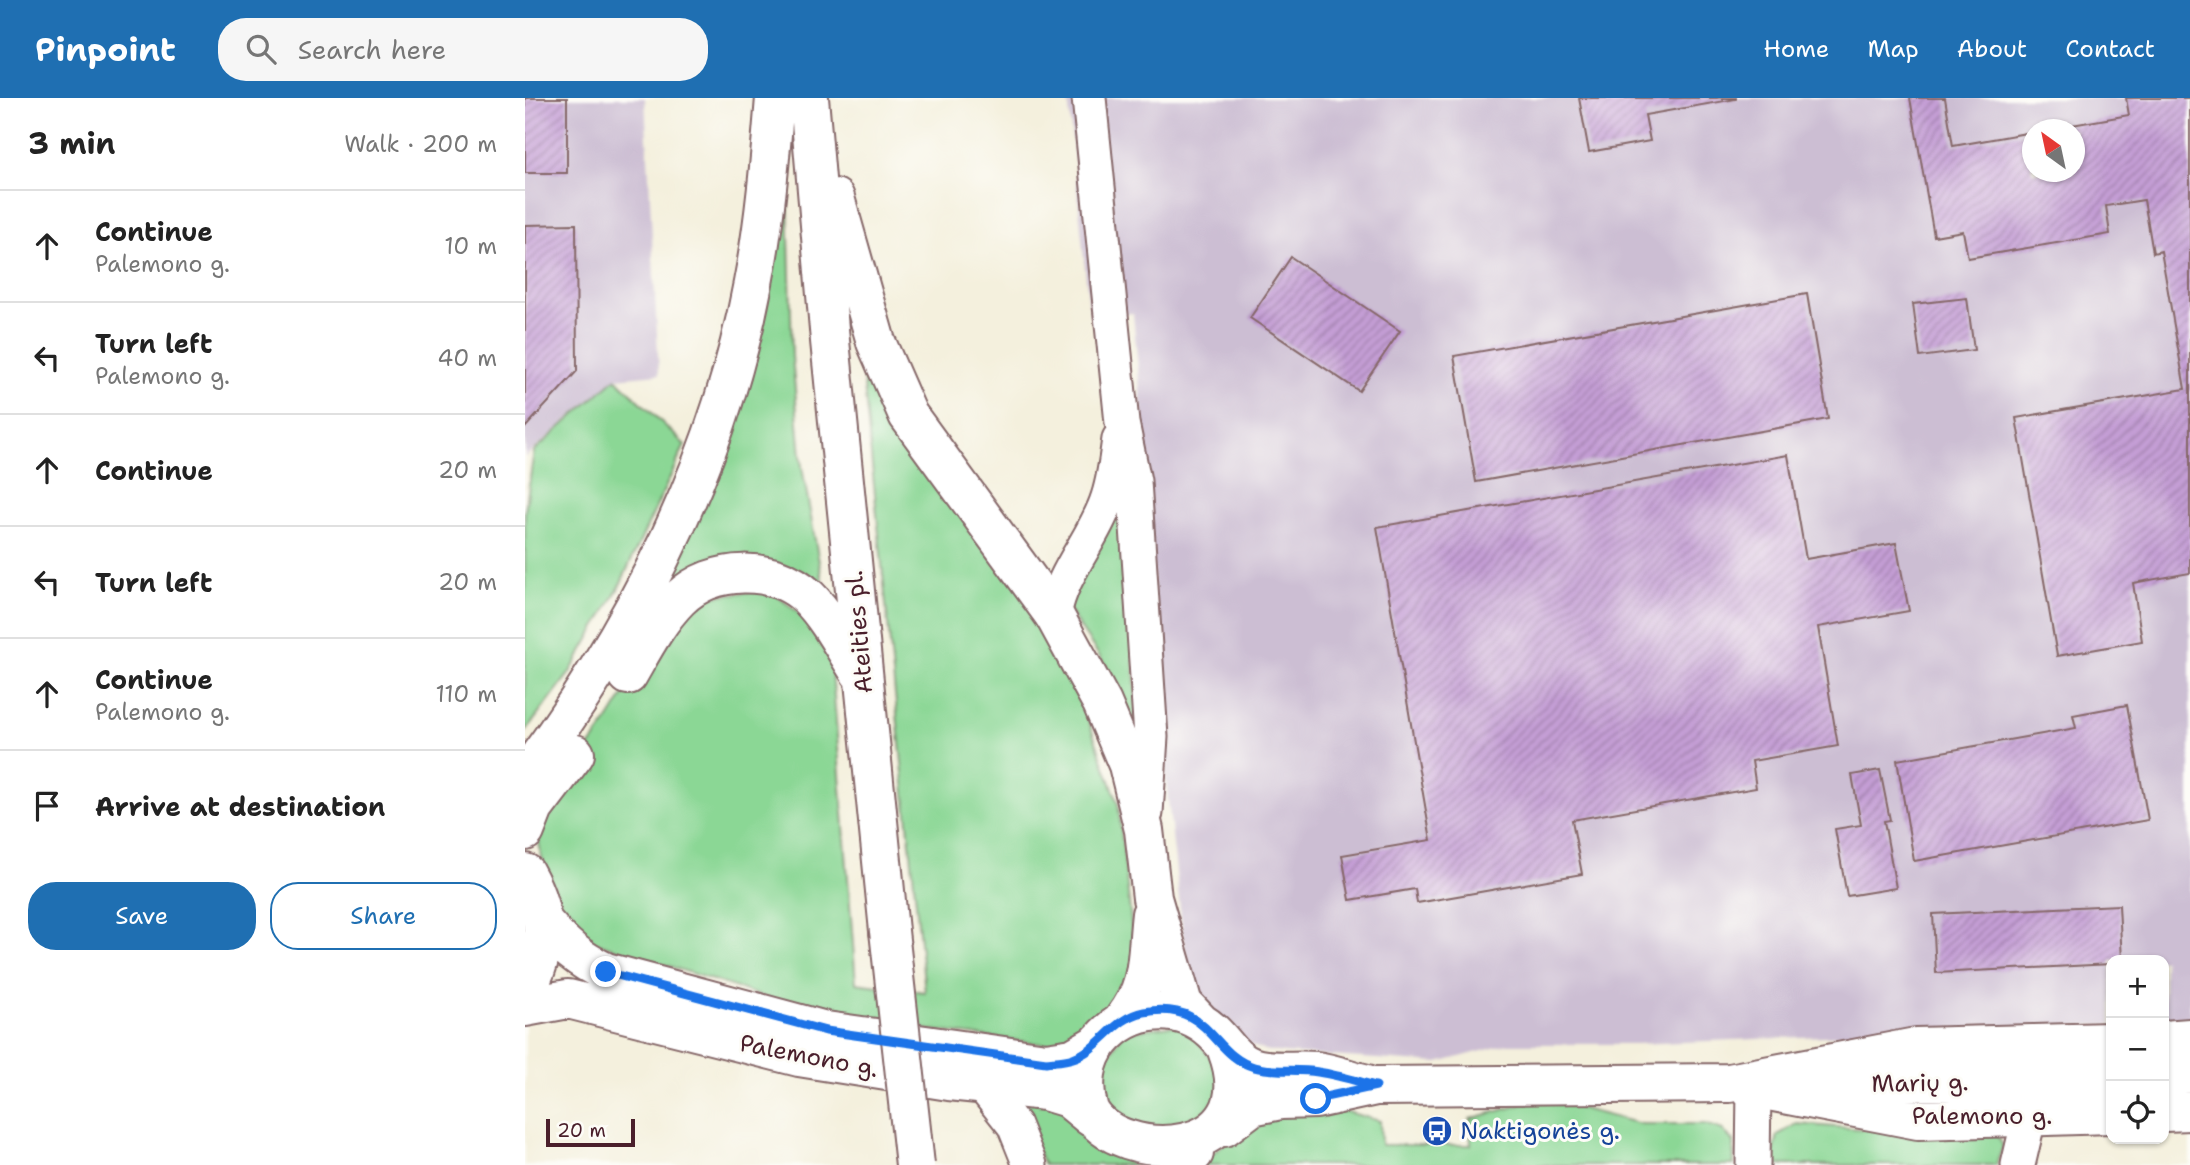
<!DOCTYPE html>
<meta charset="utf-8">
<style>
body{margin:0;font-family:"Shantell Sans",sans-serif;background:#f6f6f6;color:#222}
.controls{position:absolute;right:21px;bottom:21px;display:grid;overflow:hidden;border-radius:14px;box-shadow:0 2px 5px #0004}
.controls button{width:63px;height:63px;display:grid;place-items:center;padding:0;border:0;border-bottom:2px solid #e0e0e0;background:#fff;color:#222;font:35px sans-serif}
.compass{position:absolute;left:1497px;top:21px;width:63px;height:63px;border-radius:50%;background:#fff;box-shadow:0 2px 5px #0004;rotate:327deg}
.scale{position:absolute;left:21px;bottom:18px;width:89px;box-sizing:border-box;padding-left:7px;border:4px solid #4a1f2b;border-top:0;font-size:19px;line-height:24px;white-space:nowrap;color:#4a1f2b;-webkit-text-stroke:5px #fdfcf7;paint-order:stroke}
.stop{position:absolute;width:21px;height:21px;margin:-16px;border:5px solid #1a73e8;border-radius:50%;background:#fff}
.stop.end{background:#1a73e8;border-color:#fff;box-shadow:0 2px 7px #0008}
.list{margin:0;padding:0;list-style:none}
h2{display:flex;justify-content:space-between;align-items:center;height:91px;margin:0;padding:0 28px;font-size:30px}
h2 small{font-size:23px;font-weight:400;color:#767676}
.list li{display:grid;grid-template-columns:46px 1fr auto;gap:21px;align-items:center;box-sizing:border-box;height:112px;padding:0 28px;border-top:2px solid #e0e0e0}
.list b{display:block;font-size:26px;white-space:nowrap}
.list p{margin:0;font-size:23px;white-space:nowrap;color:#767676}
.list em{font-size:23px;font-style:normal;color:#767676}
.actions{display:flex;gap:14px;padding:21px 28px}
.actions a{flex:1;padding:16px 0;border:2px solid #1f6fb2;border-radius:28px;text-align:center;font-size:24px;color:#1f6fb2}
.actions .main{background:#1f6fb2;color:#fff}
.icon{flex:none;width:38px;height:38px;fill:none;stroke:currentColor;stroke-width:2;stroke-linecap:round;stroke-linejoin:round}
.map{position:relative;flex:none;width:1665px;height:1067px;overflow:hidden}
header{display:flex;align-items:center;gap:42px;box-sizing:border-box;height:98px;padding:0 35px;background:#1f6fb2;color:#fff}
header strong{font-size:33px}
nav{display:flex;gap:38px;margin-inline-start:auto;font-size:24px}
.search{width:490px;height:63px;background:#f6f6f6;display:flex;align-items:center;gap:18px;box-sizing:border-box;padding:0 24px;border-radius:28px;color:#767676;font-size:26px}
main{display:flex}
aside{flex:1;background:#fff}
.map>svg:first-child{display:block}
</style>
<header>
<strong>Pinpoint</strong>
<div class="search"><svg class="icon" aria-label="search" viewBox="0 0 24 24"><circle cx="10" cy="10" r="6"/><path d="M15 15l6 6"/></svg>Search here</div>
<nav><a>Home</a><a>Map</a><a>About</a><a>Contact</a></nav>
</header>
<main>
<aside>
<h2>3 min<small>Walk · 200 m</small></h2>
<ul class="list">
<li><svg class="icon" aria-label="ahead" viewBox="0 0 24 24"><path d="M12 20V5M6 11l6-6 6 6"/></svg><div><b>Continue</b><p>Palemono g.</p></div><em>10 m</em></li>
<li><svg class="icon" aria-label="left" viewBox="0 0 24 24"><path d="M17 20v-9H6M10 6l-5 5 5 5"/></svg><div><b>Turn left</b><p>Palemono g.</p></div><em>40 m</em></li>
<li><svg class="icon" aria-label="ahead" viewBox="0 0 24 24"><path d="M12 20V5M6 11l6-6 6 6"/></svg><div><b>Continue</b></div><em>20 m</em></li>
<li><svg class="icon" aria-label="left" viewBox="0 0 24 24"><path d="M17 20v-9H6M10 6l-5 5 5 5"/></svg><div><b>Turn left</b></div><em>20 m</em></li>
<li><svg class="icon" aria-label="ahead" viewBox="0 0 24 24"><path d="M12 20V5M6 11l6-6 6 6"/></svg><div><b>Continue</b><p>Palemono g.</p></div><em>110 m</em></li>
<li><svg class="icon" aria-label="arrive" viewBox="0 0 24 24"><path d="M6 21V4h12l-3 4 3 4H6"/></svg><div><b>Arrive at destination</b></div></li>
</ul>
<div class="actions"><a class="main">Save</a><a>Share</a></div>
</aside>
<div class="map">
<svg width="1665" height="1067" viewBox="0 0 1665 1067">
<defs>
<pattern id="building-hatch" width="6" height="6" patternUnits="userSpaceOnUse" patternTransform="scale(1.75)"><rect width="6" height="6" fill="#c49ed5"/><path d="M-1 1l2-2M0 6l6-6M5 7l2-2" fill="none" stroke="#a180ad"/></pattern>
</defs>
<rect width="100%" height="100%" fill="#fdfcf7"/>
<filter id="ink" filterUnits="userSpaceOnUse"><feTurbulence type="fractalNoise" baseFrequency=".0143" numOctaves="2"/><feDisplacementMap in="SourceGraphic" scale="14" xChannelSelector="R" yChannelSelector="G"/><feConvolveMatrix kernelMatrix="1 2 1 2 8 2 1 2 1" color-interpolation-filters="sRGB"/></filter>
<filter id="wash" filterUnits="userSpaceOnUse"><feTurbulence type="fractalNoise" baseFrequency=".00686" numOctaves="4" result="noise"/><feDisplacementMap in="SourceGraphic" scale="28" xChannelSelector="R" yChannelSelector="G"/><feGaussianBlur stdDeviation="1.57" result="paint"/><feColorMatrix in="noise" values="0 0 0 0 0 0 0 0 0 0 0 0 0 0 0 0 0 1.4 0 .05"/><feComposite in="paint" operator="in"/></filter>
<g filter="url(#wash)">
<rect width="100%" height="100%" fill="#f4f0dd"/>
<!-- industrial -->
<path fill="#ccbed3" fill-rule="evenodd" d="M 0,0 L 120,0 L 134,276 L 90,280 L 0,359 Z
M 543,0 L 1665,0 L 1665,922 L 1639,923 L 1639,862 L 1586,862 L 1586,926 L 1111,946 L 983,946 L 913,965 L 759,955 L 738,952 L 720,944 L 672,898 L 659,847 L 640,673 L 620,349 L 608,215 L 565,220 ZM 1507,32 L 1549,32 L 1549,74 L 1507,74 Z"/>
<!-- green -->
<path fill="#8bd795" stroke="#6a7b60" stroke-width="2" d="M 262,56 L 267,258 L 277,369 L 299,492 L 148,484 L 141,481 Z
M 335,248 L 487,476 L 555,599 L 593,705 L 610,860 L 601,896 L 550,942 L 534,948 L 301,919 L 70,844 L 55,836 L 40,817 L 16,757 L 13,738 L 34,691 L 84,621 L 134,540 L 174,499 L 244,492 C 277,517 298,529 307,572 L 331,885 L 400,894 Z
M 91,280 L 160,347 L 93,491 L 44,576 L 0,634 L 0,414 L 9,353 Z
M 598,379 L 613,635 L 585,574 L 542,510 Z
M 660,926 L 697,975 L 688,1016 L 633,1044 L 581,1011 L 576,969 L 599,934 Z
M 489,998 L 531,1002 L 568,1043 L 608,1067 L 519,1067 Z
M 1027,1003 L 1116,1026 L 1180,1026 L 1198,1032 L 1208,1044 L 1209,1067 L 673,1067 L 699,1046 L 724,1019 L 819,1013 L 855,1023 L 856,1047 L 946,1047 L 945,1021 L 1002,1005 Z
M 1272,1026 L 1337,1031 L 1469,1031 L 1478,1048 L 1471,1067 L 1246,1067 L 1253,1037 Z"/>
<g id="blocks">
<!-- building -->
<path fill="url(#building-hatch)" d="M 0,0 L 42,0 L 42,75 L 0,75 Z
M 1054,0 L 1211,0 L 1211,1 L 1120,17 L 1125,43 L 1064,54 Z
M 1385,0 L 1420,0 L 1428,48 L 1507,34 L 1507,74 L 1549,74 L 1549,32 L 1530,30 L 1604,17 L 1601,0 L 1665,0 L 1665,475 L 1608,485 L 1617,543 L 1532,558 L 1491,320 L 1660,291 L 1636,153 L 1628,155 L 1619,102 L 1581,108 L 1585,136 L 1443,160 L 1438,133 L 1409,138 Z
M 51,126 L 52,273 L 0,330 L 0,127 Z
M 766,159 L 875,233 L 834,293 L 725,220 Z
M 1282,196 L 1303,321 L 951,384 L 929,258 Z
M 1442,200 L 1449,252 L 1395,259 L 1388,206 Z
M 1263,357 L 1281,461 L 1371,445 L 1384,513 L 1293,529 L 1313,648 L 1227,663 L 1231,690 L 1047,722 L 1057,776 L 892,805 L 890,791 L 825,802 L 817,757 L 906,742 L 852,429 Z
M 1602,607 L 1623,722 L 1389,763 L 1372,662 L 1551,630 L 1548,617 Z
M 1355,672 L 1365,722 L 1359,723 L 1371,790 L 1322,798 L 1310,731 L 1336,727 L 1327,677 Z
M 1594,807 L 1597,862 L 1586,862 L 1586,866 L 1411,875 L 1408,816 Z"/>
</g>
</g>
<g filter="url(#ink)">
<use href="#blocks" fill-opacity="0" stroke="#866869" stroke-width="2"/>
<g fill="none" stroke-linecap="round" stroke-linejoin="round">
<!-- street casing -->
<g stroke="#866869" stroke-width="37">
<path id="street" d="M 564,0 L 597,325 L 609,383 L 626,639 L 621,715
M 529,517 C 537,474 566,445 581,405 C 589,385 591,362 594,341
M 458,988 L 489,1027 L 505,1067
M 1228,1067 L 1229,990
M 1493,1067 L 1504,1020"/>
</g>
<!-- secondary casing -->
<g stroke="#866869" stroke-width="42">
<path id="secondary" d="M 529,517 L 577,605 L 603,667 L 619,732 L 627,800 L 658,906 L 674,923
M 0,775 C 23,816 24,853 0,894
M 19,825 C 38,847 54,862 81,874 L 301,933 L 521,964 L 548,960 L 572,946
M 0,909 L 43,901 L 274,959 L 424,983 L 520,993 L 543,1000 L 566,1019
M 598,922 C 626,887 621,859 626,816
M 1639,942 L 1665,940
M 702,952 C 744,1064 592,1067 564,1012 C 557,989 559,961 576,942 C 605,908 654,903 688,934 C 701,946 709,963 727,969 C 746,976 770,971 790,973 C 807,975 825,982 842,986
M 1639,976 L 1665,975
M 1297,986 L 1586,979
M 1223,989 L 1393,1022 L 1586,1016
M 1639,1014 L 1665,1013
M 699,1029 L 727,1008 L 756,1002 L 791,1001 L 851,988 L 1204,985 L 1391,949 L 1586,944"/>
</g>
<!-- highway casing -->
<g stroke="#866869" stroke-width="42">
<path id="highway" d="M 284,0 L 305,243 L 364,833
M 310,100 L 351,244 L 383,317 L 529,517
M 103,577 C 118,551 133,522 154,501 C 188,468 249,467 283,499 C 304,520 319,550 335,575
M 0,678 C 111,530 194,367 228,185 C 240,124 245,62 250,0
M 0,733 L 9,710 L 50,656
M 657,1067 L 669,1055"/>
</g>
<!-- street -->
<use href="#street" stroke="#fff" stroke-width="33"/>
<!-- secondary -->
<use href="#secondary" stroke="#fff" stroke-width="38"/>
<!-- highway -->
<use href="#highway" stroke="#fff" stroke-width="38"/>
<!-- highway-bridge casing -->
<g stroke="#866869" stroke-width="42" stroke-linecap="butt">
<path id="highway-bridge" d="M 364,833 L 390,1067"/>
</g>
<!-- highway-bridge -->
<use href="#highway-bridge" stroke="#fff" stroke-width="38"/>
</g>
</g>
<g fill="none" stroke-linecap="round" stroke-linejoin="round" filter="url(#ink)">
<!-- route -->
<path stroke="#1a73e8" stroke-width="9" d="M 81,874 L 301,933 L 521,964 C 529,963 540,963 548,960 C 576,951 588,920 619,914 C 686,902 686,957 729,969 C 749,975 772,970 793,974 C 812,977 832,983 851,988 L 791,1001"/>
</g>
<!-- icons -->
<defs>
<g id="bus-disc" transform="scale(1.575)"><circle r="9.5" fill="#1a4fb4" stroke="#fdfcf7"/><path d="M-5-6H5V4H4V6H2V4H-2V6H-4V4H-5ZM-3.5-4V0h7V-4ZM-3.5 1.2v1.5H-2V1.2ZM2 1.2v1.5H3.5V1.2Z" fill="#fff"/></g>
</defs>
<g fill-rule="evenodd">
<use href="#bus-disc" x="912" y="1033"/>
</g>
<g text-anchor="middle" stroke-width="6" stroke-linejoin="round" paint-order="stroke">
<!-- street labels -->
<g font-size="24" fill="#4a1f2b" stroke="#fdfcf7">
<text transform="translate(334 534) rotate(-95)" y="8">Ateities pl.</text>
<text transform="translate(284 958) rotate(11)" y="8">Palemono g.</text>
<text transform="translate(1395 985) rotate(-1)" y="8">Marių g.</text>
<text x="1457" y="1026">Palemono g.</text>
</g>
<!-- transit labels -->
<g font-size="24" fill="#164399" stroke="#fdfcf7" text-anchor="start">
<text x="935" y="1041">Naktigonės g.</text>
</g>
</g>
</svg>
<div class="controls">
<button>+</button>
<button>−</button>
<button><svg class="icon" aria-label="locate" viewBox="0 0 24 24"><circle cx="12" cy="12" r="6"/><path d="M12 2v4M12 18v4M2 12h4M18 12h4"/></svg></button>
</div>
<svg class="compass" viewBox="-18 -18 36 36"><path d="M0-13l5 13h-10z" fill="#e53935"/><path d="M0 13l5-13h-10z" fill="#767676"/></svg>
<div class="scale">20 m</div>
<div class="stop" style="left:791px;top:1001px"></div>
<div class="stop end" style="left:81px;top:874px"></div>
</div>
</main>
